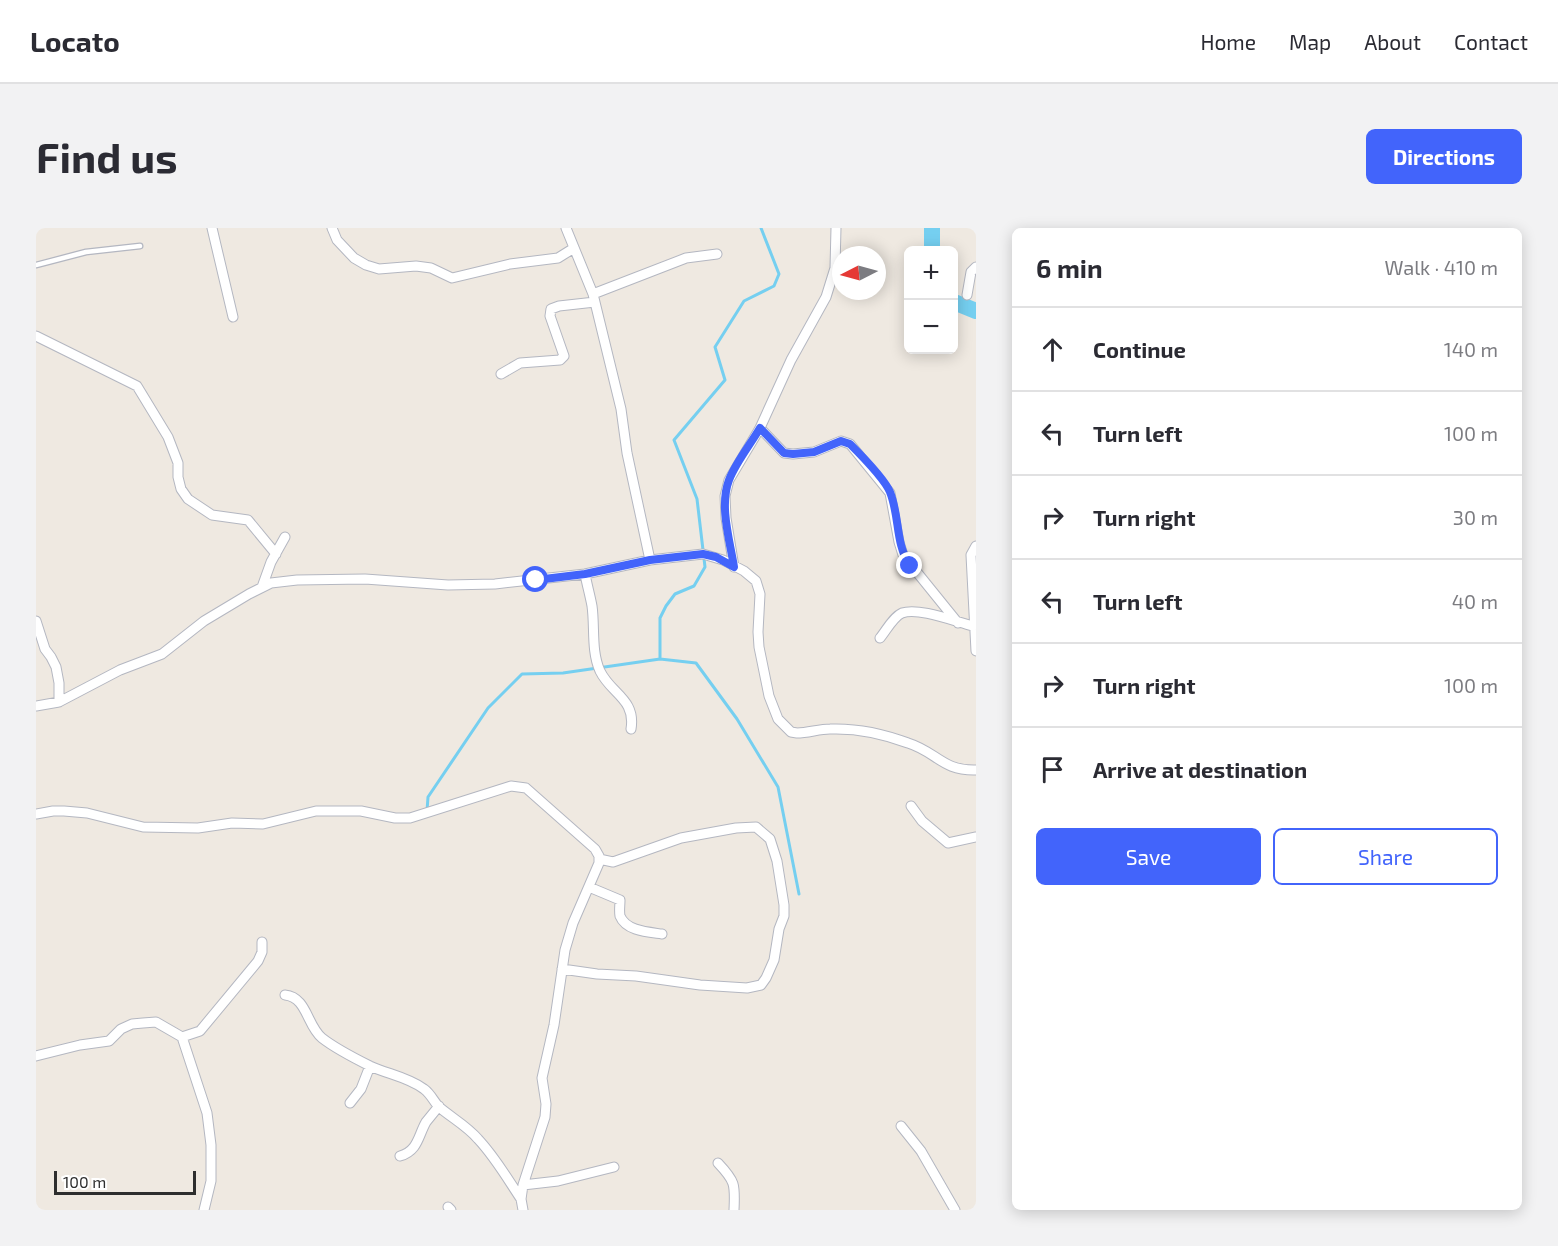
<!DOCTYPE html>
<meta charset="utf-8">
<style>
body{margin:0;font-family:"Exo 2",sans-serif;background:#f2f2f3;color:#2b2b33}
.controls{position:absolute;right:18px;top:18px;display:grid;overflow:hidden;border-radius:9px;box-shadow:0 3px 15px #0003}
.controls button{width:54px;height:54px;display:grid;place-items:center;padding:0;border:0;border-bottom:2px solid #e1e1e2;background:#fff;color:#2b2b33;font:30px sans-serif}
.compass{position:absolute;left:796px;top:18px;width:54px;height:54px;border-radius:50%;background:#fff;box-shadow:0 3px 15px #0003;rotate:264deg}
.scale{position:absolute;left:18px;bottom:15px;width:142px;box-sizing:border-box;padding-left:6px;border:3px solid #2e2e2e;border-top:0;font-size:16px;line-height:21px;white-space:nowrap;color:#2e2e2e;-webkit-text-stroke:4px #fff;paint-order:stroke}
.stop{position:absolute;width:18px;height:18px;margin:-14px;border:4px solid #4264fb;border-radius:50%;background:#fff}
.stop.end{background:#4264fb;border-color:#fff;box-shadow:0 2px 6px #0008}
.list{margin:0;padding:0;list-style:none}
h2{display:flex;justify-content:space-between;align-items:center;height:78px;margin:0;padding:0 24px;font-size:26px}
h2 small{font-size:20px;font-weight:400;color:#7c7c81}
.list li{display:grid;grid-template-columns:39px 1fr auto;gap:18px;align-items:center;box-sizing:border-box;height:84px;padding:0 24px;border-top:2px solid #e1e1e2}
.list b{display:block;font-size:22px;white-space:nowrap}
.list em{font-size:20px;font-style:normal;color:#7c7c81}
.actions{display:flex;gap:12px;padding:18px 24px}
.actions a{flex:1;padding:14px 0;border:2px solid #4264fb;border-radius:9px;text-align:center;font-size:21px;color:#4264fb}
.actions .main{background:#4264fb;color:#fff}
.icon{flex:none;width:33px;height:33px;fill:none;stroke:currentColor;stroke-width:2;stroke-linecap:round;stroke-linejoin:round}
.map{position:relative;flex:none;width:940px;height:982px;overflow:hidden;border-radius:9px}
header{display:flex;align-items:center;gap:36px;box-sizing:border-box;height:84px;padding:0 30px;background:#fff;border-bottom:2px solid #e1e1e2}
header strong{font-size:28px}
nav{display:flex;gap:33px;margin-inline-start:auto;font-size:21px}
.intro{display:flex;align-items:center;justify-content:space-between;box-sizing:border-box;height:144px;padding:0 36px}
h1{margin:0;font-size:42px}
.button{padding:15px 27px;border-radius:9px;background:#4264fb;color:#fff;font-size:21px;font-weight:700}
main{display:flex;gap:36px;padding:0 36px}
aside{flex:1;background:#fff;border-radius:9px;box-shadow:0 3px 15px #0003}
.map>svg:first-child{display:block}
</style>
<header>
<strong>Locato</strong>
<nav><a>Home</a><a>Map</a><a>About</a><a>Contact</a></nav>
</header>
<div class="intro"><h1>Find us</h1><a class="button">Directions</a></div>
<main>
<div class="map">
<svg width="940" height="982" viewBox="0 0 940 982">
<rect width="100%" height="100%" fill="#efe9e1"/>
<g fill="none" stroke-linecap="round" stroke-linejoin="round">
<!-- stream -->
<path stroke="#75cff0" stroke-width="3" d="M 624,430 L 624,390 L 630,378 L 639,366 L 658,358 L 669,339 L 661,271 L 638,212 L 689,152 L 679,119 L 708,73 L 738,58 L 743,46 L 725,0
M 391,583 L 392,569 L 452,480 L 486,446 L 527,445 L 624,431 L 660,435 L 701,491 L 742,559 L 763,666"/>
<!-- river -->
<path stroke="#75cff0" stroke-width="16" d="M 896,0 L 896,22
M 918,74 L 940,83"/>
<!-- lane casing -->
<g stroke="#b4b7c1" stroke-width="7">
<path id="lane" d="M 0,37 L 50,24 L 104,18"/>
</g>
<!-- street casing -->
<g stroke="#b4b7c1" stroke-width="11">
<path id="street" d="M 176,0 L 197,89
M 296,0 L 301,12 L 318,30 L 330,37 L 343,41 L 380,38 L 395,40 L 416,50 L 474,36 L 522,30 L 538,20
M 530,0 L 557,66 L 585,181 L 591,225 L 614,332
M 557,66 L 650,30 L 681,26
M 931,67 L 935,44 L 940,39
M 0,108 L 101,158 L 132,209 L 142,235 L 142,249 L 145,261 L 152,271 L 176,287 L 212,292 L 240,326
M 465,146 L 484,135 L 524,132 L 528,128 L 514,88 L 515,81 L 523,78 L 559,74
M 724,200 L 748,225 L 757,226 L 778,224 L 805,213 L 814,216 L 854,265 L 863,314 L 867,327 L 922,395
M 940,318 L 935,327 L 940,423
M 698,339 L 690,290 L 689,268 L 693,252 L 724,200 L 755,132 L 790,69 L 799,40 L 800,0
M 549,346 C 551,357 554,367 556,378 C 559,399 555,423 564,443 C 575,466 600,471 595,501
M 226,359 L 235,334 L 249,309
M 0,393 L 9,421 L 15,429 L 20,439 L 23,455 L 23,474
M 844,410 C 850,403 857,389 866,385 C 883,379 920,394 937,398
M 0,478 L 23,474 L 84,442 L 126,426 L 168,393 L 213,366 L 235,355 L 261,352 L 329,351 L 412,357 L 459,356 L 549,346 L 614,332 L 667,326 L 687,332 L 708,343 L 720,353 L 724,366 L 722,404 L 723,419 L 733,468 L 742,491 L 755,504 L 761,505 C 772,505 783,501 794,501 C 820,500 848,506 872,515 C 901,524 906,543 940,542
M 875,578 L 886,593 L 912,615 L 940,609
M 0,586 L 17,583 L 28,583 L 51,585 L 107,599 L 162,600 L 196,595 L 227,596 L 280,583 L 325,583 L 359,590 L 374,590 L 475,558 L 490,560 L 559,621 L 563,628 L 563,635 L 537,695 L 529,722 L 518,797 L 506,850 L 510,876 L 509,889 L 487,957 L 485,971 L 487,982
M 553,659 L 584,672 C 584,677 583,683 584,688 C 590,703 612,704 626,706
M 526,741 L 561,746 L 600,748 L 664,757 L 711,760 L 725,757 L 730,750 L 738,732 L 743,701 L 748,688 L 748,677 L 741,633 L 734,611 L 720,599 L 700,600 L 645,610 L 577,634 L 563,631
M 249,767 C 271,769 271,798 286,810 C 300,821 318,830 334,838 C 351,846 372,849 388,861 C 395,866 398,874 403,879 C 416,890 431,898 442,911 C 459,929 471,950 485,971
M 146,809 L 171,885 L 175,917 L 175,953 L 168,982
M 0,828 L 44,817 L 73,813 L 85,801 L 96,796 L 107,795 L 120,794 L 146,809 L 164,803 L 222,733 L 226,724 L 226,714
M 314,875 L 325,861 L 334,838
M 865,898 L 885,923 L 919,982
M 364,928 C 382,923 382,908 390,894 C 394,889 399,883 403,878
M 682,935 C 700,954 699,957 698,982
M 487,957 L 522,953 L 578,939
M 412,979 L 415,982"/>
</g>
<!-- lane -->
<use href="#lane" stroke="#fff" stroke-width="4.5"/>
<!-- street -->
<use href="#street" stroke="#fff" stroke-width="9"/>
</g>
<g fill="none" stroke-linecap="round" stroke-linejoin="round">
<!-- route -->
<path stroke="#4264fb" stroke-width="8" d="M 500,352 L 549,346 L 614,332 L 667,326 L 680,329 L 698,339 C 694,313 683,278 693,252 C 700,234 714,217 724,200 L 748,225 L 757,226 L 778,224 L 805,213 L 814,216 C 826,228 848,250 854,264 C 864,289 859,315 874,338"/>
</g>
</svg>
<div class="controls">
<button>+</button>
<button>−</button>
</div>
<svg class="compass" viewBox="-18 -18 36 36"><path d="M0-13l5 13h-10z" fill="#e53935"/><path d="M0 13l5-13h-10z" fill="#7c7c81"/></svg>
<div class="scale">100 m</div>
<div class="stop" style="left:500px;top:352px"></div>
<div class="stop end" style="left:874px;top:338px"></div>
</div>
<aside>
<h2>6 min<small>Walk · 410 m</small></h2>
<ul class="list">
<li><svg class="icon" aria-label="ahead" viewBox="0 0 24 24"><path d="M12 20V5M6 11l6-6 6 6"/></svg><div><b>Continue</b></div><em>140 m</em></li>
<li><svg class="icon" aria-label="left" viewBox="0 0 24 24"><path d="M17 20v-9H6M10 6l-5 5 5 5"/></svg><div><b>Turn left</b></div><em>100 m</em></li>
<li><svg class="icon" aria-label="right" viewBox="0 0 24 24"><path d="M7 20v-9h11M14 6l5 5-5 5"/></svg><div><b>Turn right</b></div><em>30 m</em></li>
<li><svg class="icon" aria-label="left" viewBox="0 0 24 24"><path d="M17 20v-9H6M10 6l-5 5 5 5"/></svg><div><b>Turn left</b></div><em>40 m</em></li>
<li><svg class="icon" aria-label="right" viewBox="0 0 24 24"><path d="M7 20v-9h11M14 6l5 5-5 5"/></svg><div><b>Turn right</b></div><em>100 m</em></li>
<li><svg class="icon" aria-label="arrive" viewBox="0 0 24 24"><path d="M6 21V4h12l-3 4 3 4H6"/></svg><div><b>Arrive at destination</b></div></li>
</ul>
<div class="actions"><a class="main">Save</a><a>Share</a></div>
</aside>
</main>
